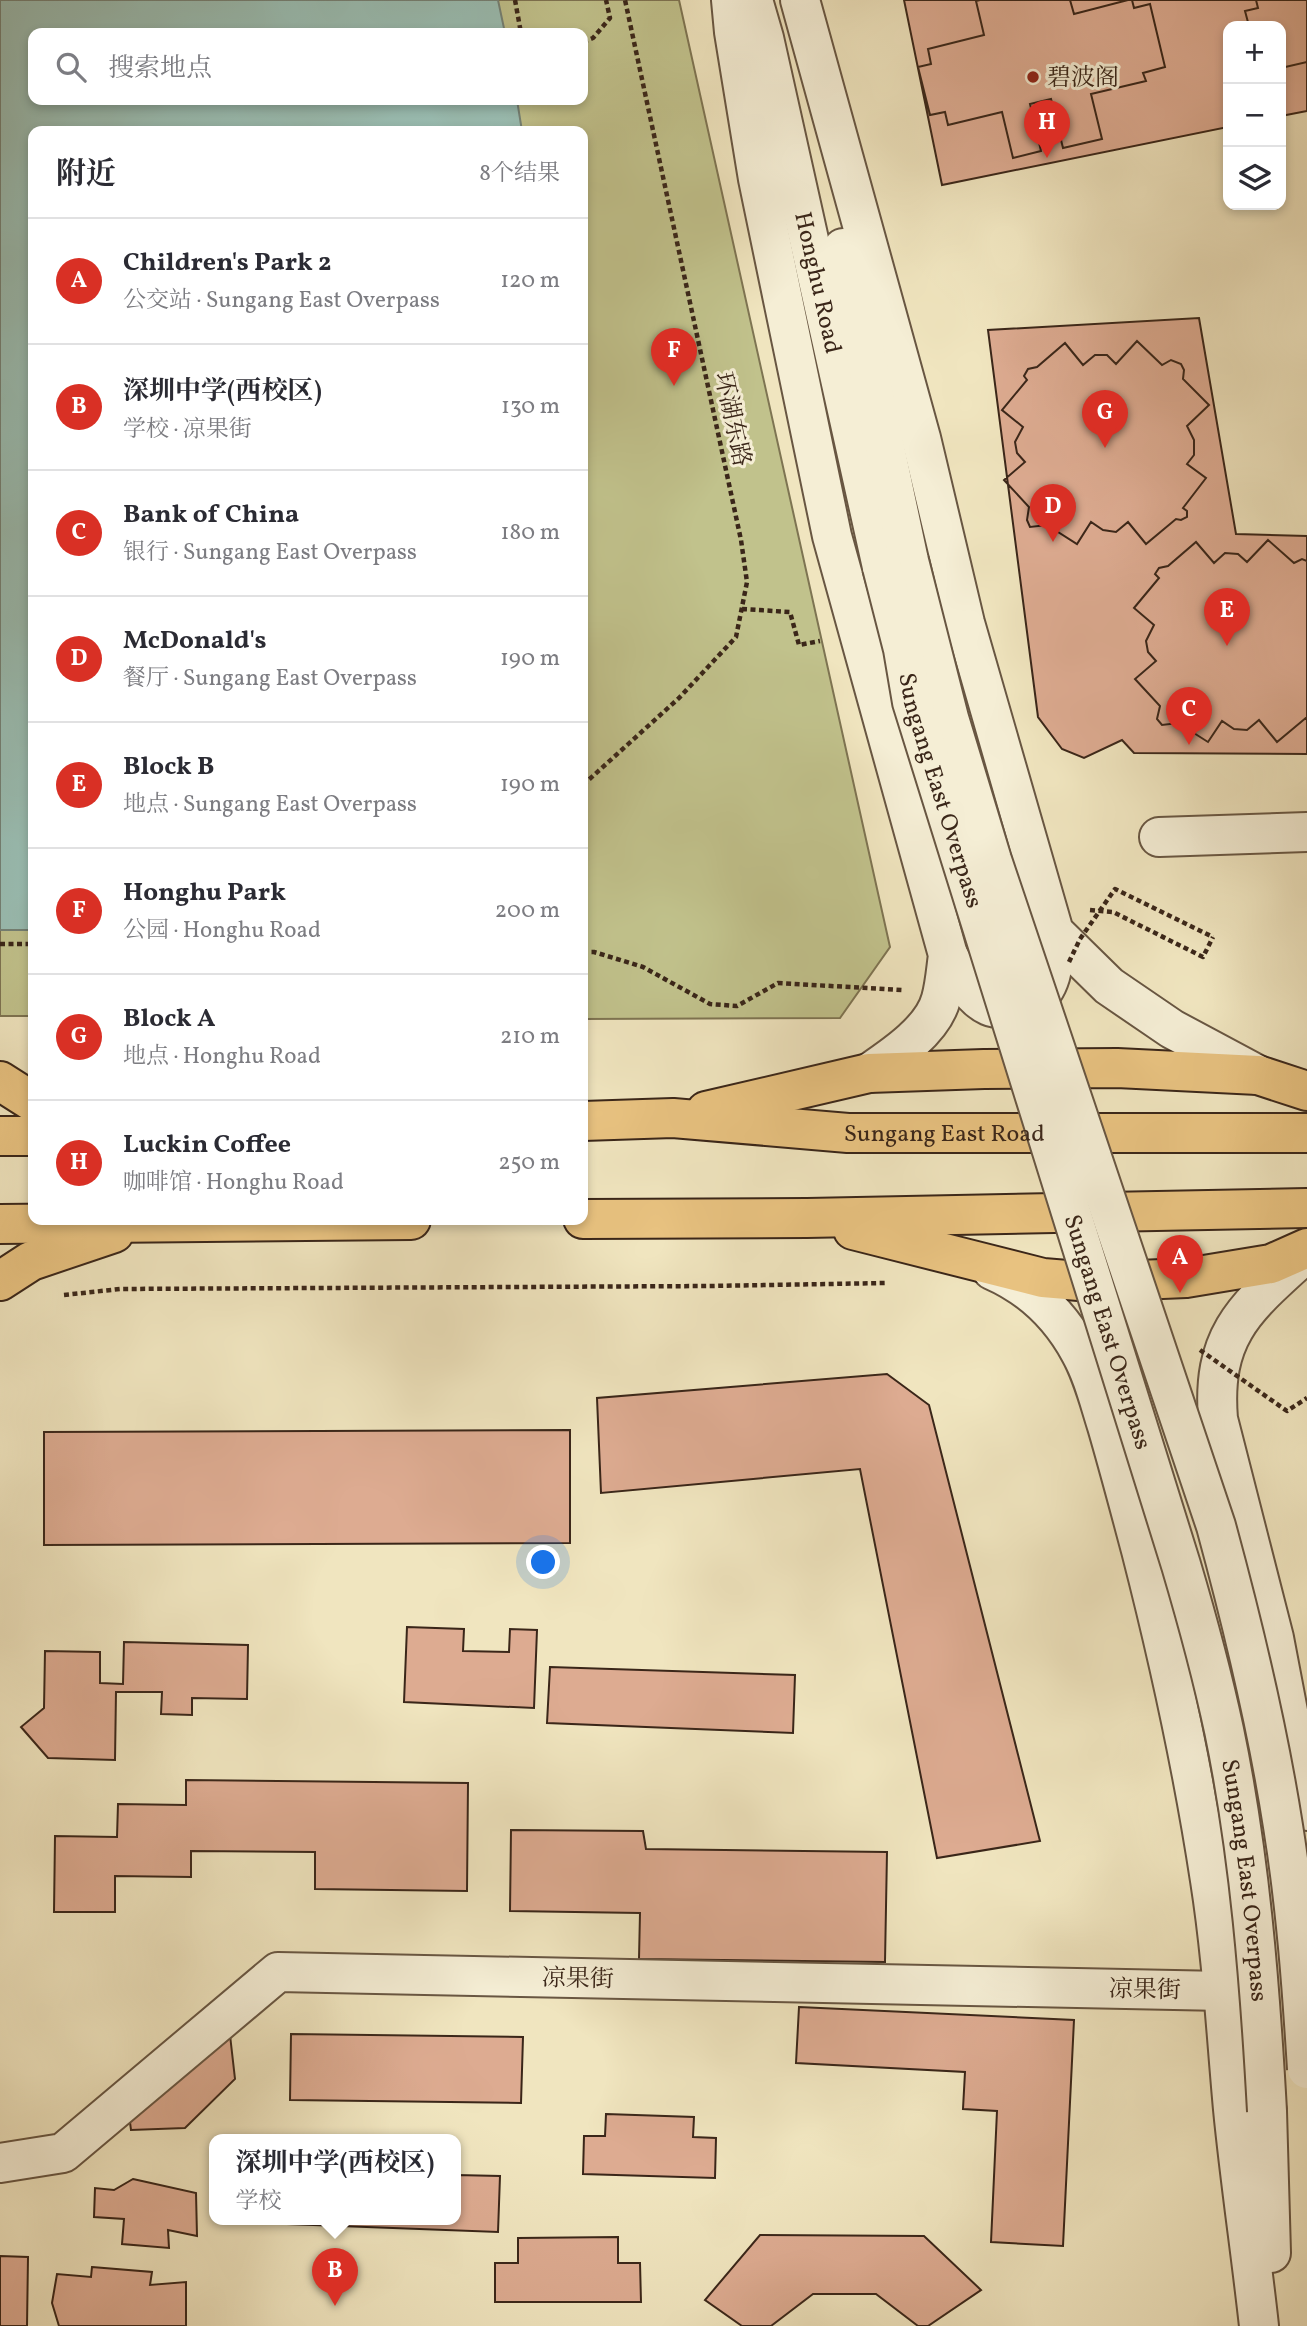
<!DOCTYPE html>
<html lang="zh">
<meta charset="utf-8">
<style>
body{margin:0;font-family:Vollkorn,"Noto Serif SC",serif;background:#f2f2f3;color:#2b2b33}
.controls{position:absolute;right:21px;top:21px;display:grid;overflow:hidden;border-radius:14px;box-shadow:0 4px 10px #0003}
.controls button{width:63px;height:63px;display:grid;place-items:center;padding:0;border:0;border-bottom:2px solid #e1e1e2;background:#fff;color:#2b2b33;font:35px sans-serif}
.you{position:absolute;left:544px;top:1563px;width:24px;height:24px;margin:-18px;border:5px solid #fff;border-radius:50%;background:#1a73e8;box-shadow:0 0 0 10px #1a73e833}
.badge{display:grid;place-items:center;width:46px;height:46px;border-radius:50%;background:#d93025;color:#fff;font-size:23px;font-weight:700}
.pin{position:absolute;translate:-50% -58px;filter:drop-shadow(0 2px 4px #0008)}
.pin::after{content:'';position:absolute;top:37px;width:24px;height:21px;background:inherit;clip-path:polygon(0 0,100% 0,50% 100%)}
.popup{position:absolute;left:209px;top:2134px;width:252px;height:91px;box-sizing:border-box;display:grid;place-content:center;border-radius:14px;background:#fff;filter:drop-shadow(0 2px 5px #0005);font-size:23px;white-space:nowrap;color:#7c7c81}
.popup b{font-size:26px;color:#2b2b33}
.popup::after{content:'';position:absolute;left:50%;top:100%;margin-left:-14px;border:14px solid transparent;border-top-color:#fff}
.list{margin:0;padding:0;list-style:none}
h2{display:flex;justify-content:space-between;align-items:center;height:91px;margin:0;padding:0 28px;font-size:30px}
h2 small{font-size:23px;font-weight:400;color:#7c7c81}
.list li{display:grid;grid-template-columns:46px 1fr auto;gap:21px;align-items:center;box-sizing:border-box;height:126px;padding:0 28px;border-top:2px solid #e1e1e2}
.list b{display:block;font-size:26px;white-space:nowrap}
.list p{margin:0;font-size:23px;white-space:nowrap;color:#7c7c81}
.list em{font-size:23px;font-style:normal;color:#7c7c81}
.icon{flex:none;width:38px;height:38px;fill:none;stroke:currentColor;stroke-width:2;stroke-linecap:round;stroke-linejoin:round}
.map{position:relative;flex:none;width:1307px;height:2326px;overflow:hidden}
.search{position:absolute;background:#fff;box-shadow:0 4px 10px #0003;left:28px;top:28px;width:560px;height:77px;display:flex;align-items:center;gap:18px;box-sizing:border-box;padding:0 24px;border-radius:14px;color:#7c7c81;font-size:26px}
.panel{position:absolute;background:#fff;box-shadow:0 4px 10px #0003;left:28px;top:126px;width:560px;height:1099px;border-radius:14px}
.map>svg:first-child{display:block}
</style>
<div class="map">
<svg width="1307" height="2326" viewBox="0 0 1307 2326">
<rect width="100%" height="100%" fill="#f0e5bf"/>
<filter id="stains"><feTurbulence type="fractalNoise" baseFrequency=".00286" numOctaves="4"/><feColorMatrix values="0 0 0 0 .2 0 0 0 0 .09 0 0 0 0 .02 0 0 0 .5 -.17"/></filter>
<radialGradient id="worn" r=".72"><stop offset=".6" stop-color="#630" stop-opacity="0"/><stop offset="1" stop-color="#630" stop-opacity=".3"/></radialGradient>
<!-- green -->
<path fill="#c1c28c" stroke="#7e7452" stroke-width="2" fill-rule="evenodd" d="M 0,0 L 679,0 L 890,947 L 840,1018 L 583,1019 L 583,131 L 33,131 L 33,1016 L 0,1016 ZM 33,33 L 583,33 L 583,100 L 33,100 Z"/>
<!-- water -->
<path fill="#9abfb5" stroke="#748277" stroke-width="2" d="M 0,0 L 498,0 L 505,33 L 33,33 L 33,100 L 517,100 L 522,131 L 33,131 L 33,930 L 0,930 Z"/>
<!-- building -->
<path fill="#ddab91" stroke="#3a2619" stroke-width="2" d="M 904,0 L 1307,0 L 1307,111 L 1281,116 L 1281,26 L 1228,26 L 1228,127 L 942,185 Z
M 980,0 L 1070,0 L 1074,14 L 1128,0 L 1132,0 L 1134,8 L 1150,4 L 1165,67 L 1143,73 L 1146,81 L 1091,94 L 1102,139 L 1063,148 L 1051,99 L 1030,104 L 1041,151 L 1013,158 L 1002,112 L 948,125 L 945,112 L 930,115 L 918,67 L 931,64 L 928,49 L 984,35 L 976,1 Z
M 1256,0 L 1307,0 L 1307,62 L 1281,68 L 1281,26 L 1249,26 L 1245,11 L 1258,8 Z
M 1199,318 L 1236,534 L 1307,536 L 1307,754 L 1134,753 L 1122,740 L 1084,758 L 1062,749 L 1038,717 L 988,330 Z
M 1137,341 L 1162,365 L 1171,360 L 1181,364 L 1184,370 L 1183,379 L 1209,405 L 1187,426 L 1194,440 L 1194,455 L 1187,464 L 1206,478 L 1183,508 L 1187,511 L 1187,517 L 1181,520 L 1176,519 L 1146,544 L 1128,522 L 1116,532 L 1103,530 L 1091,522 L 1077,544 L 1047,525 L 1030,527 L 1027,520 L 1029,507 L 1004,480 L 1025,462 L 1017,453 L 1015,442 L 1023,427 L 1002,410 L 1027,380 L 1024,376 L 1028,369 L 1037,367 L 1065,343 L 1083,365 L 1095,355 L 1107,355 L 1116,364 Z
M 1268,540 L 1294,563 L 1302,559 L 1307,561 L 1307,717 L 1277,742 L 1259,720 L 1247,730 L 1234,729 L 1222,721 L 1208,742 L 1178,723 L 1162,725 L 1157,719 L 1160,706 L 1135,679 L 1156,661 L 1148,652 L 1146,641 L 1154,625 L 1134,608 L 1159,578 L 1155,574 L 1159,568 L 1168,566 L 1196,542 L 1214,563 L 1225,553 L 1238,554 L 1247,562 Z
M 887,1374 L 929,1405 L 1040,1841 L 937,1858 L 860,1469 L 601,1493 L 597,1398 Z
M 570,1430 L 570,1543 L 44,1545 L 44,1432 Z
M 407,1627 L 464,1629 L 463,1651 L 509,1652 L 510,1629 L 537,1630 L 534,1708 L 404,1702 Z
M 124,1642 L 248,1645 L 247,1699 L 192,1698 L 192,1715 L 161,1714 L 162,1692 L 116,1692 L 115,1760 L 48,1758 L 21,1727 L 44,1708 L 45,1651 L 100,1652 L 100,1683 L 123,1684 Z
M 550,1667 L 795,1675 L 793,1733 L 547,1723 Z
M 186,1780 L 468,1783 L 467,1891 L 315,1889 L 315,1852 L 191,1851 L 191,1877 L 115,1876 L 115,1912 L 54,1912 L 55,1836 L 117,1837 L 118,1804 L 186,1805 Z
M 511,1830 L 643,1831 L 646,1849 L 887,1852 L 885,1962 L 639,1959 L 640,1913 L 510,1911 Z
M 799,2007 L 1074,2020 L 1063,2246 L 991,2242 L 997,2111 L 963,2109 L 965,2072 L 796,2063 Z
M 291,2034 L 523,2037 L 521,2103 L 290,2100 Z
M 230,2035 L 235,2079 L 185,2128 L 131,2130 L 128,2107 Z
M 606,2114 L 694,2117 L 693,2137 L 716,2138 L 715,2178 L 583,2174 L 584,2136 L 605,2136 Z
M 456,2175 L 500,2176 L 498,2232 L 288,2224 L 289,2220 L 456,2220 Z
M 133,2179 L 196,2193 L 197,2236 L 168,2230 L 169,2248 L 122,2244 L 124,2219 L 94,2217 L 95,2188 L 114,2190 Z
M 760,2235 L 924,2236 L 981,2290 L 928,2326 L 918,2326 L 876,2294 L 813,2294 L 771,2326 L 742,2326 L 705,2300 Z
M 618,2237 L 618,2263 L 640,2263 L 641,2302 L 495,2302 L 495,2263 L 518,2263 L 518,2238 Z
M 0,2256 L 28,2257 L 27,2326 L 0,2326 Z
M 92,2267 L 152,2272 L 150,2285 L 186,2282 L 186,2326 L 59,2326 L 52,2303 L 57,2274 L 91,2277 Z"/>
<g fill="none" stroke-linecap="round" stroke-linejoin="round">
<!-- minor casing -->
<g stroke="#685642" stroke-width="42">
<g id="minor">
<path d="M 731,0 L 734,32 L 758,179 L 832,536 L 948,955 C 946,969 945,985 941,999 C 933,1030 894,1056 869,1073"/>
<path id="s1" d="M 753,0 L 764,38 L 882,567"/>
<path d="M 800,0 L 921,438 L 965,623 L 1054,932 L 1109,986 L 1172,1029 L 1258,1075"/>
<path d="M 843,248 L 909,561"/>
<path d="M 1159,837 L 1307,832"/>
<path d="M 948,955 C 957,972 971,998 989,1006 C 998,1010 1012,1008 1022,1006 C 1054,996 1055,960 1054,932"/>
<path d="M 1307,1252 C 1248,1306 1211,1332 1218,1419 L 1274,1638 L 1307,1811"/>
<path d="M 992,1270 C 1031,1287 1060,1315 1080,1352 C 1093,1375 1099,1401 1107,1426 C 1119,1467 1130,1509 1141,1550 C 1169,1659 1193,1769 1210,1880 C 1222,1956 1226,2032 1233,2109 C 1240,2181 1251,2253 1259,2326"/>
<path d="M 1267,2111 L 1271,2253"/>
<path d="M 0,2163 L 63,2153 L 278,1972 L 1223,1991"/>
</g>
</g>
<!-- major casing -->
<g stroke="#3a2619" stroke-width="42">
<g id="major">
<path d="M 0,1081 L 33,1102"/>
<path d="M 706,1111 L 869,1073 L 984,1069 L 1117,1068 L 1258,1075 L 1307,1091"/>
<path id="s2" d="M 583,1121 L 673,1118 L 848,1133 L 1307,1133"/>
<path d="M 0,1136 L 33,1136"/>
<path d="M 583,1219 L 807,1218 L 1307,1208"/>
<path d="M 0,1224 L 411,1220"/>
<path d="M 853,1230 L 1043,1278 L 1091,1282 L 1186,1278 L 1271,1264 L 1307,1248"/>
<path d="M 0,1281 L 31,1261 L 114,1233"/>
</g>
</g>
<!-- path -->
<path stroke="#3a2619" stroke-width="4.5" stroke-dasharray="5 3.5" stroke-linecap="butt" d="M 515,0 L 521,33
M 583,42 L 593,38 L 610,18 L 606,0
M 742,609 L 790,612 L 799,645 L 820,641
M 583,785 L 679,698 L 736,637 L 747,582 L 741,540 L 625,0
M 1090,910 L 1113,912 L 1203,957 L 1213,937
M 0,944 L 33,944
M 583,952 L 594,952 L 643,967 L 710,1004 L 737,1006 L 778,983 L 902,990
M 64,1295 L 120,1289 L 709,1286 L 887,1283"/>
<!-- minor -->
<use href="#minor" stroke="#f5eed5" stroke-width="38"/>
<!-- major -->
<use href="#major" stroke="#e8c280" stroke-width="38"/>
<!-- minor-bridge casing -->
<g stroke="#685642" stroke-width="42" stroke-linecap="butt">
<g id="minor-bridge">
<path d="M 909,561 L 949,718 L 992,860 L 1216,1526 C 1243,1625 1267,1724 1283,1826 C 1296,1906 1302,1988 1307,2069"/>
<path id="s3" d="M 882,567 L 903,649 L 912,702 L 1181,1565 C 1197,1619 1212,1674 1224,1730 C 1250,1855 1260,1984 1267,2111"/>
</g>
</g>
<!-- path-bridge -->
<path stroke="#3a2619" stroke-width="4.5" stroke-dasharray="5 3.5" stroke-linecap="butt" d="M 1069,962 L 1080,939 L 1115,889 L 1213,937
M 1200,1350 L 1287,1411 L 1307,1398"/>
<!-- minor-bridge -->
<use href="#minor-bridge" stroke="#f5eed5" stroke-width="38"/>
</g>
<!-- markers -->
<circle fill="#8f2418" stroke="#f5eed5" stroke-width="2.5" cx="1033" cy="77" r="7"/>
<g text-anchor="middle" stroke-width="6" stroke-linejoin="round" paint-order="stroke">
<!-- poi labels -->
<g font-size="24" fill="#3a2619" stroke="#f5eed5" text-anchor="start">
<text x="1047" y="85">碧波阁</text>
</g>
<!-- street labels -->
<g font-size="24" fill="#3a2619" stroke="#f5eed5">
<text dy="8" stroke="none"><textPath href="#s1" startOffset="290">Honghu Road</textPath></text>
<text transform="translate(733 419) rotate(78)" y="8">环湖东路</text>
<text dy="8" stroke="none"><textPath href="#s3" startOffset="231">Sungang East Overpass</textPath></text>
<text dy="8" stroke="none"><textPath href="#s2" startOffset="362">Sungang East Road</textPath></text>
<text dy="8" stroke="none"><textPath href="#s3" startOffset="798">Sungang East Overpass</textPath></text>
<text dy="8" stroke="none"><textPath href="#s3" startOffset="1365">Sungang East Overpass</textPath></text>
<text transform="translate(578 1978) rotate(1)" y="8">凉果街</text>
<text transform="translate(1145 1989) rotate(1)" y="8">凉果街</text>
</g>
</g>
<rect width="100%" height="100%" filter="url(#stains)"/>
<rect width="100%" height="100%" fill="url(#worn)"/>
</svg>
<div class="controls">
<button>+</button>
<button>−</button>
<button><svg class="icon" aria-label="layers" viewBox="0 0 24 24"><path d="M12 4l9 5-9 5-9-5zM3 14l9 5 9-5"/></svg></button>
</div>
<div class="you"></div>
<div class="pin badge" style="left:1180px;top:1293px">A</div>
<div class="pin badge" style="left:335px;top:2306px">B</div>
<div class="popup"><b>深圳中学(西校区)</b>学校</div>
<div class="pin badge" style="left:1189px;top:745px">C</div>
<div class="pin badge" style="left:1053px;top:542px">D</div>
<div class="pin badge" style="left:1227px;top:646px">E</div>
<div class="pin badge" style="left:674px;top:386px">F</div>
<div class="pin badge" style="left:1105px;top:448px">G</div>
<div class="pin badge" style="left:1047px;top:158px">H</div>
<div class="search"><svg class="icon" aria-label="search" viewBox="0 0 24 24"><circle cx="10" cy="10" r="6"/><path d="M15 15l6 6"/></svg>搜索地点</div>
<section class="panel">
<h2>附近<small>8个结果</small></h2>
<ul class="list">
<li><span class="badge">A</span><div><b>Children's Park 2</b><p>公交站 · Sungang East Overpass</p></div><em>120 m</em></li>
<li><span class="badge">B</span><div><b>深圳中学(西校区)</b><p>学校 · 凉果街</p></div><em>130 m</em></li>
<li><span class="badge">C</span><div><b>Bank of China</b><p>银行 · Sungang East Overpass</p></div><em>180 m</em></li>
<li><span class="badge">D</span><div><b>McDonald's</b><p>餐厅 · Sungang East Overpass</p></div><em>190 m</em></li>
<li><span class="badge">E</span><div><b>Block B</b><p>地点 · Sungang East Overpass</p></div><em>190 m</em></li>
<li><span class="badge">F</span><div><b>Honghu Park</b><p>公园 · Honghu Road</p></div><em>200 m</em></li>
<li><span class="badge">G</span><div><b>Block A</b><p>地点 · Honghu Road</p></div><em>210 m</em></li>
<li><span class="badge">H</span><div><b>Luckin Coffee</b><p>咖啡馆 · Honghu Road</p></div><em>250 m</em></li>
</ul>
</section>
</div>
